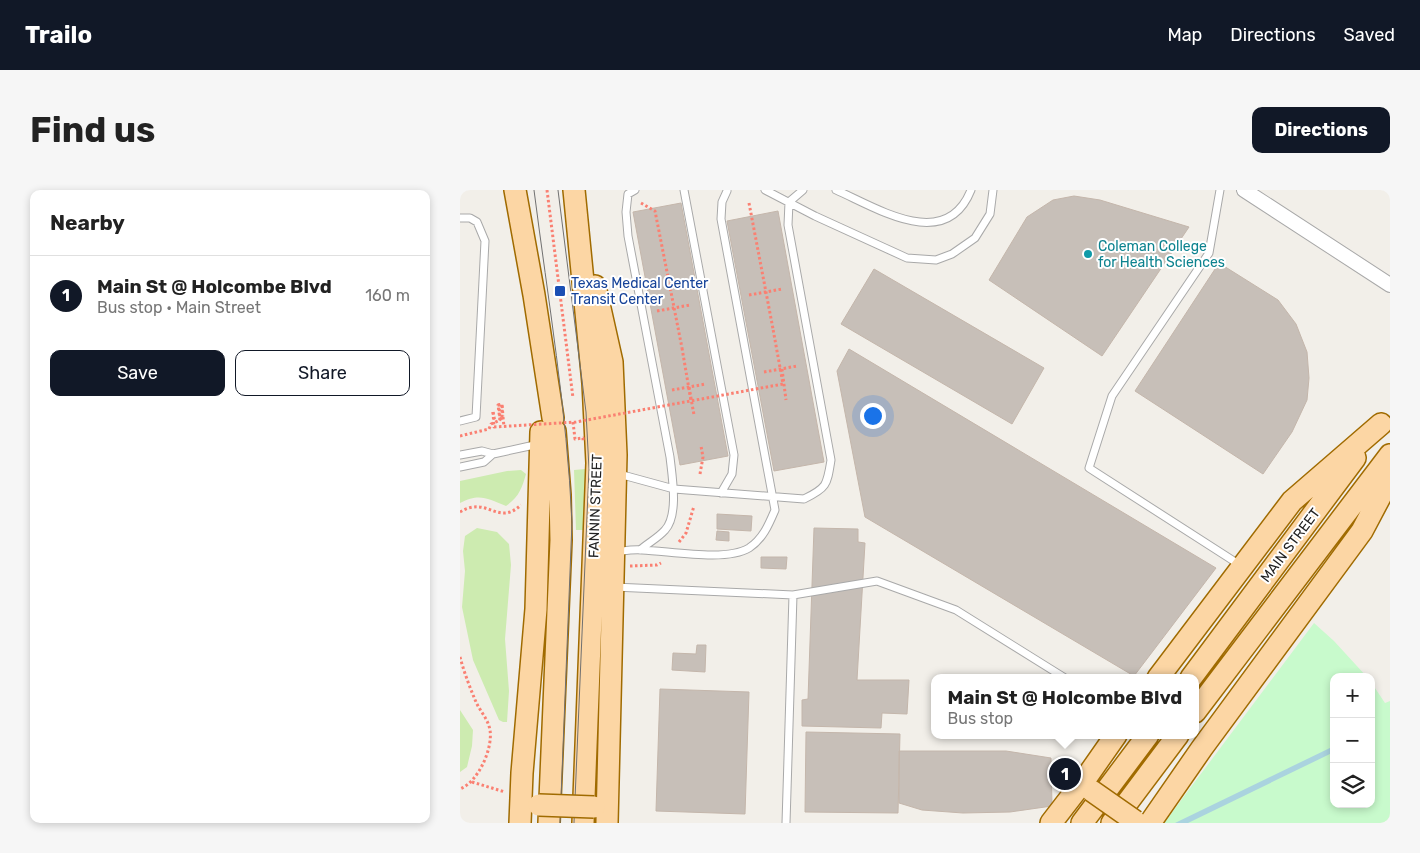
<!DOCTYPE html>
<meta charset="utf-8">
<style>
body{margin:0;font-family:Rubik,sans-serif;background:#f6f6f6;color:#222}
.controls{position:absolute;right:15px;bottom:15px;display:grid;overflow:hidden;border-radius:10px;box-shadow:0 2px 8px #0003}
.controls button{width:45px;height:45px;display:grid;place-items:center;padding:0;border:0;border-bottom:1px solid #e0e0e0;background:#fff;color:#222;font:25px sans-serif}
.you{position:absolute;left:412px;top:225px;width:18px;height:18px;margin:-12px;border:4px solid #fff;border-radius:50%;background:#1a73e8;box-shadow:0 0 0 8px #1a73e833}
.badge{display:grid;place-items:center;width:32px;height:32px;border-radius:50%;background:#111827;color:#fff;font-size:16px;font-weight:700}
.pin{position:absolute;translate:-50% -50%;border:2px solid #fff;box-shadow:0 1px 5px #0006}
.popup{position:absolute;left:471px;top:484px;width:268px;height:65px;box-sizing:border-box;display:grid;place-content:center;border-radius:10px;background:#fff;filter:drop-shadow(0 1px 4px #0005);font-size:16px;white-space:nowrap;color:#767676}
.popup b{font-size:19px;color:#222}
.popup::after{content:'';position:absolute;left:50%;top:100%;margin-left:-10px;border:10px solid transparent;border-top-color:#fff}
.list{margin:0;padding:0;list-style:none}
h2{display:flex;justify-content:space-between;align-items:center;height:65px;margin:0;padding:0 20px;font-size:21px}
h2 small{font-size:16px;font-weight:400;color:#767676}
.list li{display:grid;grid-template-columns:32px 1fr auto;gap:15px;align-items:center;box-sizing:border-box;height:80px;padding:0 20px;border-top:1px solid #e0e0e0}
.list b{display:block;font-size:19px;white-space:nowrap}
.list p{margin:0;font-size:16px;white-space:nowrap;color:#767676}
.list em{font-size:16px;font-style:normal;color:#767676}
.actions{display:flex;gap:10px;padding:15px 20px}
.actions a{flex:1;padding:11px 0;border:1px solid #111827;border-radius:10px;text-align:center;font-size:18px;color:#111827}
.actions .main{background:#111827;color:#fff}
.icon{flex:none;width:28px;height:28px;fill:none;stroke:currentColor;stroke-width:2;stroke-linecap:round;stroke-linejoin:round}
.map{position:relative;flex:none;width:930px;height:633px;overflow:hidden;border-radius:10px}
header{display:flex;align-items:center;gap:30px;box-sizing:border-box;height:70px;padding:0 25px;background:#111827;color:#fff}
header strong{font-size:24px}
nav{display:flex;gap:28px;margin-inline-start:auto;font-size:18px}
.intro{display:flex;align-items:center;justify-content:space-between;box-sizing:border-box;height:120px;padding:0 30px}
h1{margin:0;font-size:35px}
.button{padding:12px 22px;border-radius:10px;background:#111827;color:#fff;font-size:18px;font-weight:700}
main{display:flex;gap:30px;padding:0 30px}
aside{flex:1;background:#fff;border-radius:10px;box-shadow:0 2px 8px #0003}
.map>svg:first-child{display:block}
</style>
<header>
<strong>Trailo</strong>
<nav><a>Map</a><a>Directions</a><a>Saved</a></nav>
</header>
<div class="intro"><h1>Find us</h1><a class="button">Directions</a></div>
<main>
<aside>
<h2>Nearby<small></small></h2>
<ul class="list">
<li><span class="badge">1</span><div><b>Main St @ Holcombe Blvd</b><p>Bus stop · Main Street</p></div><em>160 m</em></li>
</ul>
<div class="actions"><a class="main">Save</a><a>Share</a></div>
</aside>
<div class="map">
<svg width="930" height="633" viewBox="0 0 930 633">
<rect width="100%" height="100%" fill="#f2efe9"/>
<!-- grass -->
<path fill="#cdebb0" d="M 125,279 L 126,305 L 123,340 L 116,340 L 114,280 Z
M 61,280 L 66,284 C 62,298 59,307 46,316 C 27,308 19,303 0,313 L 0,291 L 47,281 Z
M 17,338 L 37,342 L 49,354 L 51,375 L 45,449 L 49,501 L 47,532 L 43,532 L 39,530 L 13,470 L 2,417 L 5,381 L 3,361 L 5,346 Z
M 0,520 L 13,540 L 12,556 L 7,577 L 0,582 Z"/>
<!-- park -->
<path fill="#c8facc" d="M 854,433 L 874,451 L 907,487 L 874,487 L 874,614 L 911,614 L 911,492 L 925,513 L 930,511 L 930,633 L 704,633 Z"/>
<!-- water -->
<path fill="#aad3df" d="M 874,556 L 874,562 L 728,633 L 715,633 Z"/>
<!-- building -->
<path fill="#c7bfb8" stroke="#c4b6ab" d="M 614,6 L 640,10 L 729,37 L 642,166 L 529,90 L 567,27 L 593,10 Z
M 221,13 L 268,266 L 220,275 L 173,22 Z
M 318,21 L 364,272 L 314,281 L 267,31 Z
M 759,73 L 818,110 L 836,134 L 847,162 L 849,188 L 847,210 L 832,242 L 803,284 L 675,201 Z
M 414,79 L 584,178 L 552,234 L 381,134 Z
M 389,159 L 756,378 L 674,486 L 405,327 L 377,181 Z
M 257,324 L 292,326 L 291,341 L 257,339 Z
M 354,338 L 398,339 L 398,352 L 405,353 L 397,490 L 449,490 L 447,524 L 422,523 L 421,538 L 342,536 L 342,510 L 348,509 Z
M 257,341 L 269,342 L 269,351 L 256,350 Z
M 301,367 L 327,367 L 326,379 L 301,378 Z
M 237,455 L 246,455 L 245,482 L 212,480 L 213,463 L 236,464 Z
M 200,499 L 289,502 L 285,624 L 196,621 Z
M 346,542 L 440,544 L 438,623 L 345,622 Z
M 439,561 L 546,561 L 591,568 L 592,616 L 550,622 L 503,623 L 462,620 L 439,613 Z"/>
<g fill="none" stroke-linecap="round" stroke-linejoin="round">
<!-- lane casing -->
<g stroke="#a9a9a9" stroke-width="9">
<path id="lane" d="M 175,0 L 168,4 L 166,22 L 168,46 L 210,267 C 212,286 219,325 205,340 C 198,348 188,353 180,360
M 224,0 L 274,265 L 272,284 L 261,303
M 305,0 L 355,26 L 447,68 L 476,70 L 492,64 L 515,48 L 530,24 L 533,0
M 376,0 C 417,18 486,63 511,0
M 760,0 L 749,63 L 652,206 L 629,278 L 780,375
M 0,28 L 10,28 L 17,32 L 25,51 L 16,227 L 0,231
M 0,265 L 22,261 L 33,264 L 79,254
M 0,277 L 24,272 L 33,264
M 159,284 L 214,299 L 344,309 C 367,298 367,295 371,270 L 328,35 L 329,12 L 343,0
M 155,362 C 164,361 173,359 182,360 C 210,361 266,372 289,358 C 303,349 309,334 315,320 L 261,29 L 262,12 L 267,1
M 154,397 L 333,405 L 417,391 L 496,420 L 605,488
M 326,633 L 333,405"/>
</g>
<!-- street casing -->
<g stroke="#a9a9a9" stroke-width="16">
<path id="street" d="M 784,0 L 930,95"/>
</g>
<!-- primary casing -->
<g stroke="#a06b00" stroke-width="24">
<path id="primary" d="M 55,0 L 74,105 L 93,228
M 114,0 L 133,193 L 137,273 L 123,633
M 135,96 L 152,172 L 156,265 L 147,633
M 698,488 L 832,311 L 921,234
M 731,488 L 895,268
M 735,522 L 930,265
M 60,633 L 62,583 L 76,419 L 81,242
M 89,633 L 101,350 L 100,305 L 95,241
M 591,633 L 628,585 L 656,545
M 622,633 L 688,545
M 652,633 L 718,545
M 690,633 L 742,558 L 902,341 L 930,288"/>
</g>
<!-- path -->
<path stroke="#fa8072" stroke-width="3" stroke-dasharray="2.5 2.5" stroke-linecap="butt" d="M 87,0 L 113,208
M 181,13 L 195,21 L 222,158
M 289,13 L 313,139
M 289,105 L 322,99
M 197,121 L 230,115
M 322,179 L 326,210
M 304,182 L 337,176
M 229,197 L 234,225
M 212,200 L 246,194
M 33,222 L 35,232
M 43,227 L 44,237
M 0,246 L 29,239 L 31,234 L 40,230 L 38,215 L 42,214 L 42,228
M 240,284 L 243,267 L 241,256
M 0,322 C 28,305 37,337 61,315
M 219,352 L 226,343 L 234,316
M 170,376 L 197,375 L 201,373
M 0,467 C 4,482 10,498 16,512 C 20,521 28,529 30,540 C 33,559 18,592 0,599
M 12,592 L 45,602"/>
<!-- lane -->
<use href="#lane" stroke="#fff" stroke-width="7"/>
<!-- street -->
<use href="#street" stroke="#fff" stroke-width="14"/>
<!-- primary -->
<use href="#primary" stroke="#fcd6a4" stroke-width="21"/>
<!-- tram -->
<path stroke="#707070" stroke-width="1" d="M 74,0 C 88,110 107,221 112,332 L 100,633
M 98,0 L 126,222 L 129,279 L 114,633"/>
<!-- primary-bridge casing -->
<g stroke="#a06b00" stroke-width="24" stroke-linecap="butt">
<path id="primary-bridge" d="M 632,601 L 675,631
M 79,615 L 134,617"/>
</g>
<!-- path-bridge -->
<path stroke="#fa8072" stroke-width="3" stroke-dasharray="2.5 2.5" stroke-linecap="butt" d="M 222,158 L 231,211
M 33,222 L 34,237 L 116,232 L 323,194 L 313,139
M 42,228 L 40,229 L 39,215 L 42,215 L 43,226
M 113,232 L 115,249 L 123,248 L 123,251"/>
<!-- primary-bridge -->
<use href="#primary-bridge" stroke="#fcd6a4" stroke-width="21"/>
</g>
<!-- markers -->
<circle fill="#0f9aa8" stroke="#fff" stroke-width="2" cx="628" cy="64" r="5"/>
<rect fill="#1a4fb4" stroke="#fff" stroke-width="2" x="94" y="95" width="12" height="12" rx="2.5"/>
<g text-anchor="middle" stroke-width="4" stroke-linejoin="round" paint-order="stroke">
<!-- culture labels -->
<g font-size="14" fill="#0d838f" stroke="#fff" text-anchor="start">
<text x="638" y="61">Coleman College<tspan x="638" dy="16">for Health Sciences</tspan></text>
</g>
<!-- transit labels -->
<g font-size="14" fill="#164399" stroke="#fff" text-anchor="start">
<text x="111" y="98">Texas Medical Center<tspan x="111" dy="16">Transit Center</tspan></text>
</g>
<!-- street labels -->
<g font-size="14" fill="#222" stroke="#fff">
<text transform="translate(135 316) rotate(-88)" y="5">FANNIN STREET</text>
<text transform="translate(830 355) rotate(-53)" y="5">MAIN STREET</text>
</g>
</g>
</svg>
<div class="controls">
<button>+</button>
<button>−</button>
<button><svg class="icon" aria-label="layers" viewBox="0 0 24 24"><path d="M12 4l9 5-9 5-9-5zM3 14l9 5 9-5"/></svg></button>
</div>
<div class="you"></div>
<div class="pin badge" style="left:605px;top:584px">1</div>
<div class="popup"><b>Main St @ Holcombe Blvd</b>Bus stop</div>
</div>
</main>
